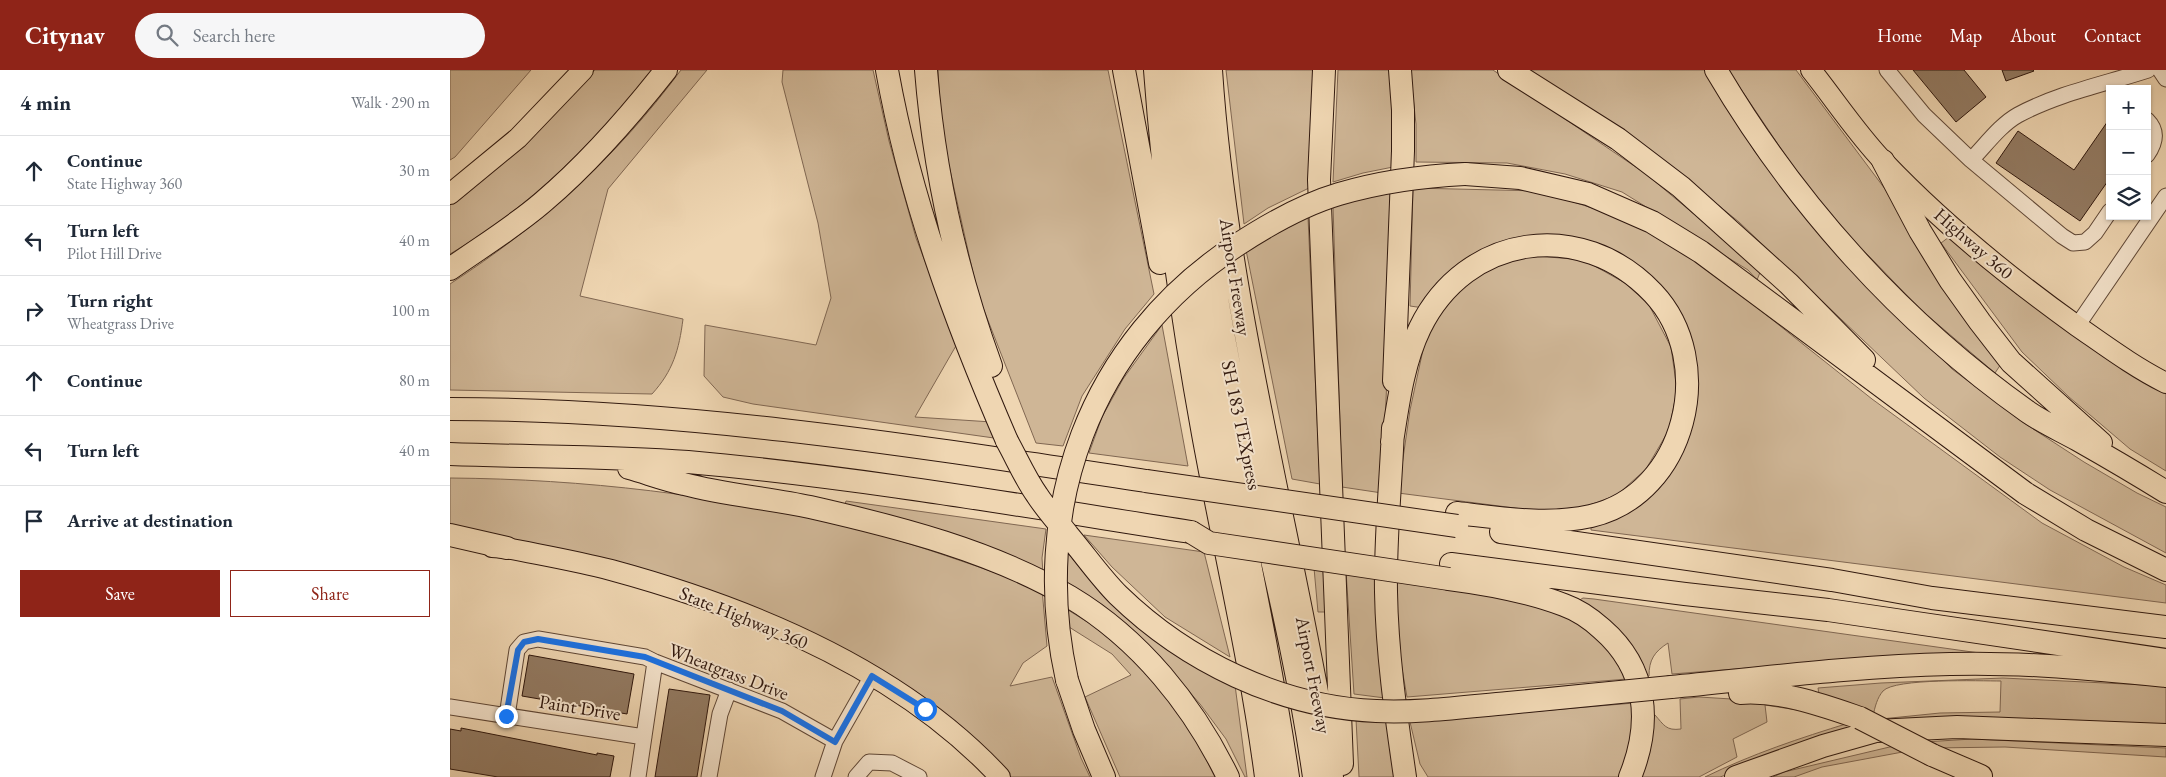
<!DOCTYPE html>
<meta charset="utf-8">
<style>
body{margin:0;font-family:"EB Garamond",serif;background:#f6f6f7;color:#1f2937}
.controls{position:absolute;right:15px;top:15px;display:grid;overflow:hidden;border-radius:0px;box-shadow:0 1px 4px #0004}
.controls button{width:45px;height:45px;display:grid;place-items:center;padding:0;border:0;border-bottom:1px solid #e0e1e3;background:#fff;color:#1f2937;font:25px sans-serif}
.stop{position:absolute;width:15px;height:15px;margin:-11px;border:4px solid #1a73e8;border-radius:50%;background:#fff}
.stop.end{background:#1a73e8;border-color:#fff;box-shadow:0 1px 5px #0008}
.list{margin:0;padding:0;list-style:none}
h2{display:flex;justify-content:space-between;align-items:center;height:65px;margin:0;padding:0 20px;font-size:21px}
h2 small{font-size:16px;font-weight:400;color:#747a83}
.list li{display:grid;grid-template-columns:32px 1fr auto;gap:15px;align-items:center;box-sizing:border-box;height:70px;padding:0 20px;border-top:1px solid #e0e1e3}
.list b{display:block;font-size:19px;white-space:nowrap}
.list p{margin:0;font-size:16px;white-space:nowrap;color:#747a83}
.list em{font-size:16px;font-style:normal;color:#747a83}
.actions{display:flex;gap:10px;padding:15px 20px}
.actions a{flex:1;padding:11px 0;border:1px solid #8f2418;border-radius:0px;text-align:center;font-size:18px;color:#8f2418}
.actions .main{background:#8f2418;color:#fff}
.icon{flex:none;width:28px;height:28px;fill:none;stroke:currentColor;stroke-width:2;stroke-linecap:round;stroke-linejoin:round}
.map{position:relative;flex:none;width:1716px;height:707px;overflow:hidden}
header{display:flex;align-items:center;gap:30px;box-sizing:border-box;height:70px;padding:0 25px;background:#8f2418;color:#fff}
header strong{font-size:24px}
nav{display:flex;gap:28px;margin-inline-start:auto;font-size:18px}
.search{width:350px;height:45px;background:#f6f6f7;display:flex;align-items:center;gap:12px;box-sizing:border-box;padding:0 18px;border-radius:28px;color:#747a83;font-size:19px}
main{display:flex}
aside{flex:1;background:#fff}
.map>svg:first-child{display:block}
</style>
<header>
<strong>Citynav</strong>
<div class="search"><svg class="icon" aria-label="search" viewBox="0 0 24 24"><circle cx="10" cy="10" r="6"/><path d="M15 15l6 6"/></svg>Search here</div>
<nav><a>Home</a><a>Map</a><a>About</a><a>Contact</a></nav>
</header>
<main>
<aside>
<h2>4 min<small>Walk · 290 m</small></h2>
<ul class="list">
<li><svg class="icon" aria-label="ahead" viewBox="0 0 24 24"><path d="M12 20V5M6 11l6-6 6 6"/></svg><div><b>Continue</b><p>State Highway 360</p></div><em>30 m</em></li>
<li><svg class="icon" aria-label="left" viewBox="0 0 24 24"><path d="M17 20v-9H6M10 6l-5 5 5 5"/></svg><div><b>Turn left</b><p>Pilot Hill Drive</p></div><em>40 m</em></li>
<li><svg class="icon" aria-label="right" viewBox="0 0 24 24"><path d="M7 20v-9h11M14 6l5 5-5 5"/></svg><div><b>Turn right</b><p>Wheatgrass Drive</p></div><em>100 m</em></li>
<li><svg class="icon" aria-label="ahead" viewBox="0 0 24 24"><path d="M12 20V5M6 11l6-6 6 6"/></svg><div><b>Continue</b></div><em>80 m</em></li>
<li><svg class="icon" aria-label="left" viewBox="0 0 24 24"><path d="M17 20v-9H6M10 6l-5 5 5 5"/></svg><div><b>Turn left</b></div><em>40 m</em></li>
<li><svg class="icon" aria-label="arrive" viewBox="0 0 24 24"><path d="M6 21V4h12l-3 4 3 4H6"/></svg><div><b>Arrive at destination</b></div></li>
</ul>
<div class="actions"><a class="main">Save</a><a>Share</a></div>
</aside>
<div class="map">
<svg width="1716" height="707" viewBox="0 0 1716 707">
<rect width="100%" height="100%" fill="#efd6b2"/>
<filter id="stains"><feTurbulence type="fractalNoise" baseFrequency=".004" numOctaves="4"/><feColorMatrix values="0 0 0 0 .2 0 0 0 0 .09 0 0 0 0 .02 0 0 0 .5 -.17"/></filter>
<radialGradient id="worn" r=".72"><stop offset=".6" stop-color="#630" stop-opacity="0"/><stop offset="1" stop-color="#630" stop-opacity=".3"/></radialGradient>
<!-- green -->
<path fill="#cfb696" stroke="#806752" d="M 0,0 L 81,0 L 5,87 L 0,90 Z
M 145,0 L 202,0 C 145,72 79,138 0,184 L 0,134 L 27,114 Z
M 231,0 L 257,0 L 158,119 L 130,226 L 233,249 C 229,280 223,301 202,324 L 0,320 L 0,214 C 92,154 165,89 231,0 Z
M 333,0 L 423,0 L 439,71 L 466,168 L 507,274 L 465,347 L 542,352 L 551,369 L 303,334 L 273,327 L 254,306 L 255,255 L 366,275 L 381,228 L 368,153 L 332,12 Z
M 488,0 L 658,0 L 704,224 L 675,259 L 632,326 L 613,376 L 586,373 L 528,225 L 491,60 Z
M 776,0 L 863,0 L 859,118 L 818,138 L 794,154 Z
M 888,0 L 944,0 L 948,96 L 913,103 L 883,112 Z
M 960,0 L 1043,0 L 1196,104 L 1311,200 L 1307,210 L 1298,200 L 1172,122 L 1115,104 L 1057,93 L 966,92 L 966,54 Z
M 1080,0 L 1257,0 L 1305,82 L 1392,190 L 1502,299 L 1574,353 L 1634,392 L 1687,423 L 1716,437 L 1716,483 L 1600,420 L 1550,387 L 1474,328 L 1289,152 L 1196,77 Z
M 1278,0 L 1346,0 L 1435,119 L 1553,291 L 1545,303 L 1471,240 L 1391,157 L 1344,98 Z
M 963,118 L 1089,121 L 1161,144 L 1232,178 L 1422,329 L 1592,453 L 1674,497 L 1716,515 L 1716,533 L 1141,460 L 1141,455 L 1218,398 L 1240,275 L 1150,175 L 1123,167 L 1085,167 L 974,238 L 960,236 Z
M 945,121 L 932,423 L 892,417 L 883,136 Z
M 858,147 L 870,414 L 842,409 L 796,180 Z
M 1499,167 L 1560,219 L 1654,287 L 1716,324 L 1716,401 L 1680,379 L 1619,327 L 1572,282 L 1491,173 Z
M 1087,186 L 1134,190 L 1175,213 L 1199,235 L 1221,277 L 1227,320 L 1219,360 L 1196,399 L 1167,425 L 1134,437 L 1088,441 L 948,423 L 960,340 L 976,266 L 992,239 L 1020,210 L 1055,190 Z
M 712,255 L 738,396 L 639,383 L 652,347 L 673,309 Z
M 0,408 C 134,409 268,425 398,456 C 464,473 528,497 592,519 L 597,576 L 573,593 L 560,616 L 602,607 L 631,688 L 640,707 L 560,707 L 357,562 L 0,459 Z
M 396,431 L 596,459 L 592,488 L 593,504 L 394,438 Z
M 634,465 L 754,482 L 780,587 L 715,547 L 662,497 Z
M 617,482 L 644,515 L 785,615 L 797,707 L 795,707 L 776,669 L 750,634 L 710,588 L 616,520 Z
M 864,498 L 873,499 L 876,542 L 868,542 Z
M 896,501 L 928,506 L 935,628 L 904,624 Z
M 945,509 L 1030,521 L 1110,544 L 1132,555 L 1166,587 L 1177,609 L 957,627 L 951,593 Z
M 1133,528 L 1144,529 L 1558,587 L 1387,591 L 1222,604 L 1218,573 C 1204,582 1199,590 1199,606 L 1194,607 L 1128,531 Z
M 618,540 L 644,556 L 678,585 L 708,617 L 742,661 L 765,707 L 670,707 L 635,627 L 681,605 L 662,584 L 619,557 Z
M 1553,608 L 1716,616 L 1716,656 L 1431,649 L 1490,643 L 1550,642 L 1551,611 C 1530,611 1445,608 1433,621 C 1427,628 1425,637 1423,646 L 1369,624 L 1368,618 L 1431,613 Z
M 1249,627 L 1314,631 L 1354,641 L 1315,635 L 1317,652 L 1283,669 L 1287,687 L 1249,707 L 1186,707 L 1200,646 L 1205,645 C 1214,655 1216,661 1231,659 L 1230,629 Z
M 1184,633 L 1185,647 L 1173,700 L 1168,707 L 978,707 L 970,694 L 960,652 Z
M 906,649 L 938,652 L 948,707 L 909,707 Z
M 1399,653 L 1411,658 L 1270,707 L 1255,707 C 1302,684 1350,668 1399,653 Z
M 1522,669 L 1716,678 L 1716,687 L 1555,677 L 1483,678 L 1474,672 Z
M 1448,675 L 1458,681 L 1372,697 L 1344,707 L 1323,707 L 1334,702 Z"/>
<!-- building -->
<path fill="#937b63" stroke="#30180e" d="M 1463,0 L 1514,0 L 1536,27 L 1506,52 Z
M 1552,0 L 1583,0 L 1584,1 L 1556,11 Z
M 1660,48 L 1660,108 L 1630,151 L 1546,93 L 1568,61 L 1624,100 Z
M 79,585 L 184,604 L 177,644 L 72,626 Z
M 219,619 L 260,625 L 247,707 L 205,707 Z
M 11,658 L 147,685 L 147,683 L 164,686 L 160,707 L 48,707 L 0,699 L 0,659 L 11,661 Z"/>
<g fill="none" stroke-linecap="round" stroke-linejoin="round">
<!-- minor casing -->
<g stroke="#604837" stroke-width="17">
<path id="minor" d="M 1437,0 L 1474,45 L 1521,90
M 1710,0 L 1716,9
M 1697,50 C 1708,61 1706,72 1697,85
M 1660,141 L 1645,163 L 1635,172 L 1623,173 L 1612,166 L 1521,90 C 1535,76 1550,55 1568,45 C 1609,23 1655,14 1698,0
M 1627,256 L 1716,126
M 0,637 L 194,667
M 57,646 L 67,580 L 74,572 L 88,569 L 195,587 L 205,592
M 188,707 L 205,592 L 332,641 L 385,671
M 259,707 L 270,644 L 279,620
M 373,707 L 385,671 L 422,606
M 406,707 L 419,692 L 442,693 L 469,707"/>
</g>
<!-- major casing -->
<g stroke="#30180e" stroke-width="22">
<path id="major" d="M 1361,0 C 1385,30 1407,64 1434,92 C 1491,152 1560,208 1627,256 C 1656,276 1684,297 1716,313
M 0,124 L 68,68 L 133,0
M 42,477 L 57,478 C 91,485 127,491 161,500 C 301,538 450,599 550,707"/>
</g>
<!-- highway casing -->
<g stroke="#30180e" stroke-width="24">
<path id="highway" d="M 437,0 C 460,129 505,251 557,371
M 476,0 C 484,101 506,200 541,296
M 674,0 L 710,193
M 705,0 C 714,123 731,243 753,364 C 774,479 801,592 816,707
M 722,0 C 736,240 803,470 838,707
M 741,0 C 748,97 759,193 778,289 C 805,428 844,566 864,707
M 761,0 C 777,240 844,471 882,707
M 874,0 L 869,110 L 892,694
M 1059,0 L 1168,69 L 1231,117 L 1339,214 L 1414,290
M 1266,0 C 1345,134 1451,252 1578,342 C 1594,353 1612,361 1628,370 C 1658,387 1687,404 1716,422
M 1433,91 L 1470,161 L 1500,210 L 1530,252 L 1561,292 L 1651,373
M 1015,104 L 1070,108 L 1138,124 L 1202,152 L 1251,182 L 1575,423 L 1636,460 L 1716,500
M 0,199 C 31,177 64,157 93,132 C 139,93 179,47 216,0
M 944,311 L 953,81 L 953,40 L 950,0
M 0,339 C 234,339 466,376 696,411
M 943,358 C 941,413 935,467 936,522 C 937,584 946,645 955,707
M 942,372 C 948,334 953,293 970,258 C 1016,164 1131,147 1203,223 C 1268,292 1236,424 1141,446 C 1097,456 1051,448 1007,443
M 0,384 C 78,387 161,386 238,392 C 407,407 574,436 741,462
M 179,398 C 197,403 215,410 234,414 C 275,425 319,428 360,437 C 448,457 542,481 620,527 C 690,569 743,635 778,707
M 1051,462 L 1382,510 L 1482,528 L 1716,557
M 0,465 L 57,478
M 1001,494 L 1235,524 L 1378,540 L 1716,590
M 999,509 C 1038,514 1077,521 1114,535 C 1128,540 1141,549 1152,559 C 1198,599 1202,653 1180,707
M 617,610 L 634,660 L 654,707
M 1221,617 C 1314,608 1407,596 1500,594 C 1573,592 1644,599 1716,606
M 1290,623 C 1331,620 1372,635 1410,648
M 1482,685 L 1531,706
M 1286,707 L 1373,676 L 1426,661 L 1507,657 L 1716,665"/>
</g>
<!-- minor -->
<use href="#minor" stroke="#f5e4cd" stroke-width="15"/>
<!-- major -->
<use href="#major" stroke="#efd6b2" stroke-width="20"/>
<!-- highway -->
<use href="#highway" stroke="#efd6b2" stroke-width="22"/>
<!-- highway-bridge casing -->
<g stroke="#30180e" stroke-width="24" stroke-linecap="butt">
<path id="highway-bridge" d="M 557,371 C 567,389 575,408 587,425 C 596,439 608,452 618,465 C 635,485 650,507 668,525 C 736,591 830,637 926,641 C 970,643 1014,637 1058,633 C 1112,628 1167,622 1221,617
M 696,411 L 1007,456
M 741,462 L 759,473 L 999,509
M 617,610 C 579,439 639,272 787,175 C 819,154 852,135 889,124 C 930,112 972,106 1015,104
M 1410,648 L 1482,685"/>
</g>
<!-- highway-bridge -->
<use href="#highway-bridge" stroke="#efd6b2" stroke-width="22"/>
</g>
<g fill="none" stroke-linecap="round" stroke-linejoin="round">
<!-- route -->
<path stroke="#1a73e8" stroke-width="6" d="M 56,646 L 68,580 L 74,572 L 88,569 L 195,587 L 332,641 L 385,672 L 422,606 L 475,639"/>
</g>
<g text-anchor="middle" stroke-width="4" stroke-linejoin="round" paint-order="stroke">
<!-- street labels -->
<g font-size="19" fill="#30180e" stroke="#f5e4cd">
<text transform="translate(1524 173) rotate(41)" y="7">Highway 360</text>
<text transform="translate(786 207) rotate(81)" y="7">Airport Freeway</text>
<text transform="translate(792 355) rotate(78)" y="7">SH 183 TEXpress</text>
<text transform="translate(294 547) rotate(22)" y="7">State Highway 360</text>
<text transform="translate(279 601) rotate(21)" y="7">Wheatgrass Drive</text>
<text transform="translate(864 605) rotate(79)" y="7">Airport Freeway</text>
<text transform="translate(130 637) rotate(9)" y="7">Paint Drive</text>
</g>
</g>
<rect width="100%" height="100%" filter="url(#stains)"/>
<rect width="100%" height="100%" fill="url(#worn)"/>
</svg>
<div class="controls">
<button>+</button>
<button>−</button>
<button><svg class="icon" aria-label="layers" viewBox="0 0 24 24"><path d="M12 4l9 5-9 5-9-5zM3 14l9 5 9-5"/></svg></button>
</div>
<div class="stop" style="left:475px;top:639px"></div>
<div class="stop end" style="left:56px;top:646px"></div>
</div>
</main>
